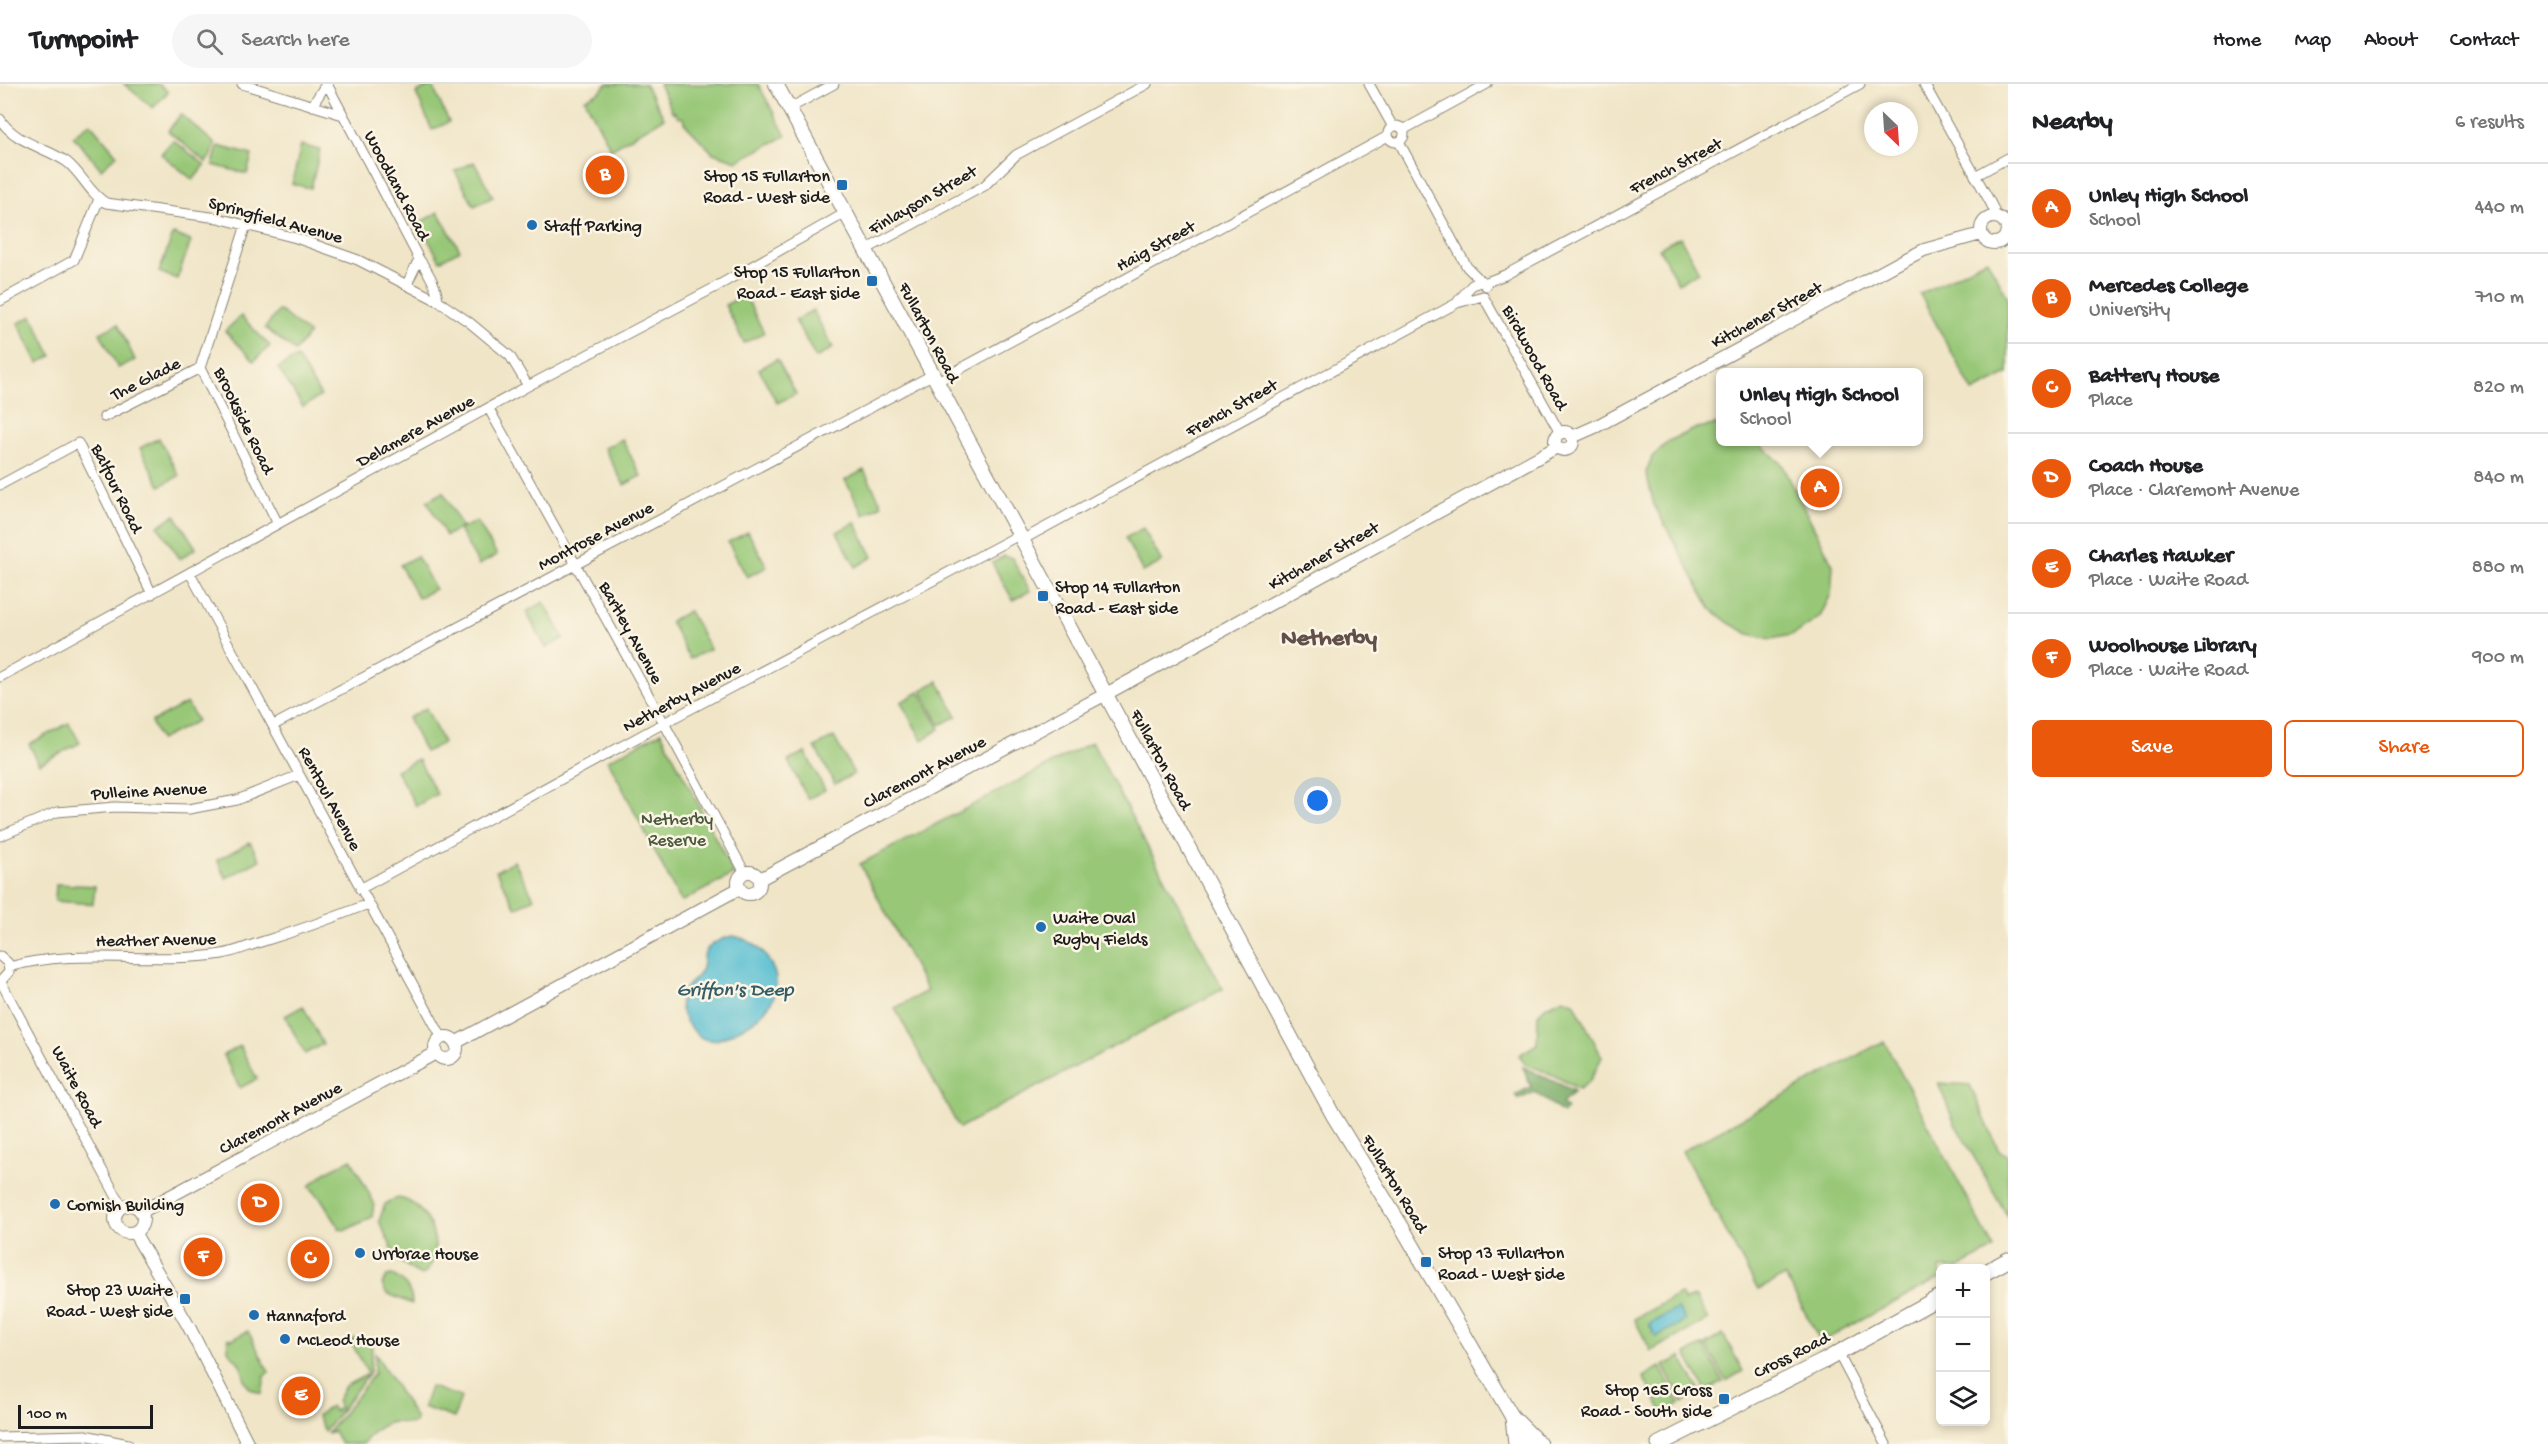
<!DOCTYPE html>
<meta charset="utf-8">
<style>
body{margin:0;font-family:"Gochi Hand",sans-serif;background:#f6f6f6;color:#202124}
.controls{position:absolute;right:18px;bottom:18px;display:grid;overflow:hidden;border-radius:9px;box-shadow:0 3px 9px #0003}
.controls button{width:54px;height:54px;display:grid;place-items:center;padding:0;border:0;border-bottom:2px solid #e0e0e0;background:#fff;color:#202124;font:30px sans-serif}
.compass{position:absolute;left:1864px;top:18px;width:54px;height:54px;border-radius:50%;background:#fff;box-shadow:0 3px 9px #0003;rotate:155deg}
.scale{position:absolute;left:18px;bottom:15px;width:135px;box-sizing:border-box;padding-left:6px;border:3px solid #1c1c1c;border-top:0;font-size:16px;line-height:21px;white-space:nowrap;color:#1c1c1c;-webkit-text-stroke:4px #fcf5e5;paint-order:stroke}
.you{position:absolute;left:1318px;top:717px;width:21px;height:21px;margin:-15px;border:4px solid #fff;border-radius:50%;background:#1a73e8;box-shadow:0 0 0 9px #1a73e833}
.badge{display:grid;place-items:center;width:39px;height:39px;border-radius:50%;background:#ea580c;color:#fff;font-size:20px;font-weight:700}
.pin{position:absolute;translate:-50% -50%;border:3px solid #fff;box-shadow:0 2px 6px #0006}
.popup{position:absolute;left:1716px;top:284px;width:207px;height:78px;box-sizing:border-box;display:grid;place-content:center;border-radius:9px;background:#fff;filter:drop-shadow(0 2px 4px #0005);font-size:20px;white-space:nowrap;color:#757577}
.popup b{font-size:22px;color:#202124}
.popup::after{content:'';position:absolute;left:50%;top:100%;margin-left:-12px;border:12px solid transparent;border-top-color:#fff}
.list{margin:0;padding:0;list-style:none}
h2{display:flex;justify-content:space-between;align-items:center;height:78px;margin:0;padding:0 24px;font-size:26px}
h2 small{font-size:20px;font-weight:400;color:#757577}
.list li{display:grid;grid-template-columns:39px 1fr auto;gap:18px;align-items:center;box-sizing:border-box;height:90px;padding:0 24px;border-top:2px solid #e0e0e0}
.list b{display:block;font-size:22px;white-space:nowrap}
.list p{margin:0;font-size:20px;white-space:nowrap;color:#757577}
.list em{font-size:20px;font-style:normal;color:#757577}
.actions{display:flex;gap:12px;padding:18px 24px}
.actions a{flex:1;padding:14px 0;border:2px solid #ea580c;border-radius:9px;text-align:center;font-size:21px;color:#ea580c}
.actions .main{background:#ea580c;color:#fff}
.icon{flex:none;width:33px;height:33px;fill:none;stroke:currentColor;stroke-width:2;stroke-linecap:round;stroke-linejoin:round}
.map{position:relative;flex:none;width:2008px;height:1360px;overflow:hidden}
header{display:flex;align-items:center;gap:36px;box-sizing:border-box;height:84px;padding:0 30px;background:#fff;border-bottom:2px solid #e0e0e0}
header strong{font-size:28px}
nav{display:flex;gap:33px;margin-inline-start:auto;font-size:21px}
.search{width:420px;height:54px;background:#f6f6f6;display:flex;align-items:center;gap:15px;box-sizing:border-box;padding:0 21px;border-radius:33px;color:#757577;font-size:22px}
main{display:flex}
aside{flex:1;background:#fff}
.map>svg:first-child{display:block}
</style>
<header>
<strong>Turnpoint</strong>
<div class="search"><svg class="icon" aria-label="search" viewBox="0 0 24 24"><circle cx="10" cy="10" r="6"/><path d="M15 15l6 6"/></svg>Search here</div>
<nav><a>Home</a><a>Map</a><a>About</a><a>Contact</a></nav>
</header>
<main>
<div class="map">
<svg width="2008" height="1360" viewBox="0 0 2008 1360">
<rect width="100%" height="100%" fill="#fcf5e5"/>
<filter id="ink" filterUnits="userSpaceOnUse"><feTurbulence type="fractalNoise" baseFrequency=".0167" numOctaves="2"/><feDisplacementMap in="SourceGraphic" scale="12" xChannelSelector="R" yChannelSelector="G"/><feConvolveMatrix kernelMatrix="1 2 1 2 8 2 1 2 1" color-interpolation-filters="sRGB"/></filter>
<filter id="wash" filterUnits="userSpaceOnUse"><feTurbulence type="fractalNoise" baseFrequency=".008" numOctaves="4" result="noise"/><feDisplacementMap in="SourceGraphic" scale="24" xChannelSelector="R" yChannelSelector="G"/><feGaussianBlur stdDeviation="1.35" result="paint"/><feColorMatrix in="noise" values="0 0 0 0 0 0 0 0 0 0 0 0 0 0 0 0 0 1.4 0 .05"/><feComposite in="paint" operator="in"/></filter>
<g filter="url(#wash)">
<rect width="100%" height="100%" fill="#f0e5c7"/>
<!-- green -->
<path fill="#97c777" stroke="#5a724a" stroke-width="1.5" d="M 124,0 L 159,0 L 168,8 L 153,24 Z
M 607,0 L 645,0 L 664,34 L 611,65 L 585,15 L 599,8 Z
M 659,0 L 758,0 L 786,52 L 737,77 L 713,69 L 686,41 L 682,33 L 678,34 L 675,28 L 673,29 Z
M 432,1 L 449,38 L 432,46 L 416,9 Z
M 181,30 L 215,60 L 212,71 L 206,78 L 168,47 Z
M 90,39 L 117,71 L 101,85 L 73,52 Z
M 173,56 L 205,81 L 193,96 L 161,70 Z
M 301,61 L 320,66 L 311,104 L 292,100 Z
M 218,62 L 252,71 L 247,90 L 213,81 Z
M 474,78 L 493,113 L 474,122 L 455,87 Z
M 438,128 L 460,166 L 440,177 L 419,139 Z
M 173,150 L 191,157 L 177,195 L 159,188 Z
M 1680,153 L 1699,188 L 1678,199 L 1659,164 Z
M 1987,175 L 2008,214 L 2008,290 L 1973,308 L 1920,210 Z
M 745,211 L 764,249 L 744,259 L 725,221 Z
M 279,226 L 309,250 L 295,267 L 265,244 Z
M 813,226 L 833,264 L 816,274 L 795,236 Z
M 32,232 L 52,272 L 38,279 L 18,239 Z
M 241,232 L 270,262 L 254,277 L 225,247 Z
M 118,240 L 135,276 L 118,284 L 100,249 Z
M 297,273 L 321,312 L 303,323 L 278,284 Z
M 777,275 L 796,310 L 777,319 L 759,285 Z
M 1721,340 L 1721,358 L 1758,358 L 1782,380 L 1833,481 L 1831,510 L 1820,533 L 1795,550 L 1771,555 L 1749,550 L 1729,539 L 1711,525 L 1654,421 L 1646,388 L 1652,373 L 1669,357 L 1697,344 Z
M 159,354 L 179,392 L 160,402 L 140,364 Z
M 622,355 L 641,392 L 624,401 L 604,364 Z
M 864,386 L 882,421 L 864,431 L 845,396 Z
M 443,408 L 462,443 L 446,452 L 427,417 Z
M 175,431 L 196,464 L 180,475 L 158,442 Z
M 477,437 L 497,471 L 479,481 L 459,446 Z
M 855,438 L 873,473 L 856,483 L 837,448 Z
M 1143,444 L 1162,478 L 1143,488 L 1125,454 Z
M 748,448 L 767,483 L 747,493 L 728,458 Z
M 417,472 L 435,505 L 418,514 L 400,481 Z
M 1004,472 L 1012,474 L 1030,507 L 1013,516 L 992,479 Z
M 544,518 L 564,554 L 546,564 L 526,528 Z
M 689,527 L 710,565 L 690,575 L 670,537 Z
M 938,597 L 957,632 L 940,641 L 921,606 Z
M 919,608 L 940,645 L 922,656 L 901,618 Z
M 187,619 L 197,637 L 160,656 L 151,638 Z
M 426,624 L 443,659 L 425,668 L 408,634 Z
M 69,639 L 80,659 L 39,680 L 29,660 Z
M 661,648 L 734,790 L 681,818 L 608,676 Z
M 834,653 L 854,690 L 835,700 L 815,663 Z
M 1092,658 L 1223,905 L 959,1044 L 895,924 L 927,907 L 860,780 Z
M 805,668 L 825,706 L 808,715 L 788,677 Z
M 418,675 L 437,710 L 416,722 L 396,686 Z
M 250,758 L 260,776 L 226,794 L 217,776 Z
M 514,777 L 534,814 L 516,824 L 496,787 Z
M 56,800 L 95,802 L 93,820 L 55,817 Z
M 1563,914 L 1574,918 L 1602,973 L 1590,997 L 1579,1005 L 1553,991 L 1525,980 L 1519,971 L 1537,960 L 1538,930 L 1545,923 Z
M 303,922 L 323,960 L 305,970 L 285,932 Z
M 1884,957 L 1994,1165 L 1958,1184 L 1940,1184 L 1940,1194 L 1821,1258 L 1785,1192 L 1758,1206 L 1682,1067 Z
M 240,962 L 257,995 L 240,1004 L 223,971 Z
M 1938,999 L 1970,1001 L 1999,1067 L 2008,1071 L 2008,1133 L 1954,1038 Z
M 351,1075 L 374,1119 L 372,1133 L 346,1146 L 340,1145 L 322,1116 L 309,1102 L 328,1087 Z
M 398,1114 C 429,1118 450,1171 422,1191 C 412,1188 407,1180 398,1177 L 379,1137 L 385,1120 Z
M 392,1191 C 404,1196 412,1207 412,1220 L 386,1209 L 382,1200 L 387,1192 Z
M 1680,1210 L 1684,1217 L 1695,1212 L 1708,1236 L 1651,1267 L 1634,1235 Z
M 248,1247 L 269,1288 L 265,1291 L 262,1310 C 240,1302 248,1297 240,1281 C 237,1274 231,1272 228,1266 L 228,1254 L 232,1255 Z
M 1723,1250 L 1743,1287 L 1726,1297 L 1706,1260 Z
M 355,1254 L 365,1256 L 372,1263 L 370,1288 L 325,1347 L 317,1332 L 331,1322 L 334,1327 L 340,1324 L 337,1317 L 345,1302 L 368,1290 L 350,1256 Z
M 1704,1261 L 1723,1298 L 1706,1307 L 1686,1270 Z
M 375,1269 L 416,1335 L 415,1339 C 408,1341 403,1338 395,1338 C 381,1339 371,1349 363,1360 L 341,1360 L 334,1347 L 327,1350 L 374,1290 Z
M 1681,1273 L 1701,1309 L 1683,1319 L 1663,1282 Z
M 1660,1283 L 1680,1320 L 1663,1329 L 1643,1293 Z
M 430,1303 L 461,1313 L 454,1334 L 423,1323 Z"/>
<!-- forest -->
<path fill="#79ac68" stroke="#4a6442" stroke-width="1.5" d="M 1523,983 L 1574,1007 L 1562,1020 L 1567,1025 L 1563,1029 L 1535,1008 L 1519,1015 L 1515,1011 L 1531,1003 Z"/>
<!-- water -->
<path fill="#55bed2" stroke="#386d77" stroke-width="1.5" d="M 733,852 C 748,855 758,861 767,874 C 791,908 764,934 734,948 C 726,952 717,958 708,956 C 702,955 697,951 693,946 C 683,936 675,918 685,905 C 689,899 696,895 700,888 C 704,882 702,877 704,871 C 707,860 723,854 733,852 Z
M 1678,1224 L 1685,1237 L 1656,1253 L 1649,1240 Z"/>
</g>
<g filter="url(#ink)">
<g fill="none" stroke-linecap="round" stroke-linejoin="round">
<!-- minor casing -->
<g stroke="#868072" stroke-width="11">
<path id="minor" d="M 242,0 L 343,31
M 327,0 L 419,175 C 427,186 437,202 438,217
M 1369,0 L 1393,43
M 1924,0 L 1989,116 L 1994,126 L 1994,133
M 312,22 L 326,0
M 790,24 L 834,0
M 0,35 C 15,59 45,63 67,78 C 82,90 90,110 106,119 L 218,134 L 296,154 L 358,176 L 438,217 L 469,238 L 510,272 L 528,302
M1388 50a8 8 0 1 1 16 0a8 8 0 1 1-16 0Z
M 1403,46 L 1487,0
M 1399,58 L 1467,183 L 1486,202
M 1975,92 L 2008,74
M 246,141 L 200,284 L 278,440
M 867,165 L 984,102 L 1016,71 L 1147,0
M 1484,199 L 1505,191 L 1860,0
M 407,200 L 419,175
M 1483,212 L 1560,349
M 0,217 L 74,176 L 99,115
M 1458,217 L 1472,201 L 1480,198
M 936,298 L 1388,52
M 489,325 L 664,639 L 745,789
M 104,333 L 200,284
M 0,401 L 78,359 L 152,510
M 1022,456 L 1457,219 L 1483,212
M 190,489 L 442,954
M 0,593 L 528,302 L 712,205 L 847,128
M 274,641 L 932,291
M 0,752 L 57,728 L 115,723 L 189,725 L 237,716 L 299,691
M 360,805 L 664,639 L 1019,451
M 0,872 L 8,879 L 9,888 L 0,898
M 9,883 C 78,863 151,881 222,870 C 235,868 248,862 261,858 C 297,847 333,834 368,820
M 1,898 L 122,1123
M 1838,1269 L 1886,1360
M 0,1353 L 85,1351 L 128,1360"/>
</g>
<!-- tertiary casing -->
<g stroke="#868072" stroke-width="14">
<path id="tertiary" d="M1981 146a13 13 0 1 1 26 0a13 13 0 1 1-26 0Z
M1555 357a9 9 0 1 1 18 0a9 9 0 1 1-18 0Z
M 1572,353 L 1597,342 L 1902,177 L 1924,166 L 1981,150
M738 799a11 11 0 1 1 22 0a11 11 0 1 1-22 0Z
M 760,795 L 1106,610 L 1557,363
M435 964a11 11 0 1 1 22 0a11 11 0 1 1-22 0Z
M 455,959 L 740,804
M115 1135a14 14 0 1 1 28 0a14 14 0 1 1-28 0Z
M 141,1128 L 436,969
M 134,1148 L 189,1243 L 248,1360"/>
</g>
<!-- secondary casing -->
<g stroke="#868072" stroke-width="16">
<path id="secondary" d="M 776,0 L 1333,1031 L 1403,1145 L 1528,1360"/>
</g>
<!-- trunk casing -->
<g stroke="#868072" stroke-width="17">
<path id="trunk" d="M 1986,1188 L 2008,1176
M 1513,1334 L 1539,1360
M 1513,1334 L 1516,1360
M 1659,1360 L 1822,1278 L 1940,1213"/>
</g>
<!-- minor -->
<use href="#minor" stroke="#fff" stroke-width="9"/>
<!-- tertiary -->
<use href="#tertiary" stroke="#fff" stroke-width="12"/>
<!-- secondary -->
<use href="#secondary" stroke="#fff" stroke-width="14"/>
<!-- trunk -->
<use href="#trunk" stroke="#fff" stroke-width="15"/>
</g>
</g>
<!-- markers -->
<g fill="#1f6fb2" stroke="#fcf5e5" stroke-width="2">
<rect x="836" y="95" width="12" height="12" rx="3"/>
<circle cx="532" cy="141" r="6"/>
<rect x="866" y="191" width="12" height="12" rx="3"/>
<rect x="1037" y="506" width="12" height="12" rx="3"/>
<circle cx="1041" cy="843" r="6"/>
<circle cx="55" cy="1120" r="6"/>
<circle cx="360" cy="1169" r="6"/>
<rect x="1420" y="1172" width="12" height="12" rx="3"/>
<rect x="179" y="1209" width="12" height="12" rx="3"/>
<circle cx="254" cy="1231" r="6"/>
<circle cx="285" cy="1255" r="6"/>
<rect x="1718" y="1309" width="12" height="12" rx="3"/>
</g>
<g text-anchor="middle" stroke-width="5" stroke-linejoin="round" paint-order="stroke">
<!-- street labels -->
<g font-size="18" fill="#1c1c1c" stroke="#fcf5e5">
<text transform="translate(1675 81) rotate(-28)" y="6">French Street</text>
<text transform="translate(398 101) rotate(62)" y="6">Woodland Road</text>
<text transform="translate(922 115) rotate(-30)" y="6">Finlayson Street</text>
<text transform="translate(276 135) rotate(15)" y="6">Springfield Avenue</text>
<text transform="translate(1155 161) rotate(-29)" y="6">Haig Street</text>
<text transform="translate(1766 230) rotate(-28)" y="6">Kitchener Street</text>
<text transform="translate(930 248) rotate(62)" y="6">Fullarton Road</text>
<text transform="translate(1536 273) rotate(61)" y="6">Birdwood Road</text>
<text transform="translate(145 294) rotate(-27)" y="6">The Glade</text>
<text transform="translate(1231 323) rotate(-29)" y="6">French Street</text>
<text transform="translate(245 336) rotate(64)" y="6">Brookside Road</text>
<text transform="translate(415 346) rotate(-29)" y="6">Delamere Avenue</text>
<text transform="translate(118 404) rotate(64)" y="6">Balfour Road</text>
<text transform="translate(595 451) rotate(-28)" y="6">Montrose Avenue</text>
<text transform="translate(1323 471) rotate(-29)" y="6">Kitchener Street</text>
<text transform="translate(632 548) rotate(61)" y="6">Bartley Avenue</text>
<text transform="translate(681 612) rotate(-28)" y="6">Netherby Avenue</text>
<text transform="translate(1162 675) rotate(62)" y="6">Fullarton Road</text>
<text transform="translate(924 687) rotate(-28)" y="6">Claremont Avenue</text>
<text transform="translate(149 706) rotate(-3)" y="6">Pulleine Avenue</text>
<text transform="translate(331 714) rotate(62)" y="6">Rentoul Avenue</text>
<text transform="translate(156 855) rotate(-1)" y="6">Heather Avenue</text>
<text transform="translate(78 1002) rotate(62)" y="6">Waite Road</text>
<text transform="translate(280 1033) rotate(-28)" y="6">Claremont Avenue</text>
<text transform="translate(1396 1099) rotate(59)" y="6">Fullarton Road</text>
<text transform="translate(1791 1270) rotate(-27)" y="6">Cross Road</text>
</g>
<!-- poi labels -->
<g font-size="18" fill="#1c1c1c" stroke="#fcf5e5" text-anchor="start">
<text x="830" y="97" text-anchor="end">Stop 15 Fullarton<tspan x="830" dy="21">Road - West side</tspan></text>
<text x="544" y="147">Staff Parking</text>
<text x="860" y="193" text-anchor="end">Stop 15 Fullarton<tspan x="860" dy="21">Road - East side</tspan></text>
<text x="1055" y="508">Stop 14 Fullarton<tspan x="1055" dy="21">Road - East side</tspan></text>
<text x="1053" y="839">Waite Oval<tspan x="1053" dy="21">Rugby Fields</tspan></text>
<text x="67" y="1126">Cornish Building</text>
<text x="1438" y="1174">Stop 13 Fullarton<tspan x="1438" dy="21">Road - West side</tspan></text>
<text x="372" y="1175">Urrbrae House</text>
<text x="173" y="1211" text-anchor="end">Stop 23 Waite<tspan x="173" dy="21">Road - West side</tspan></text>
<text x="266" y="1237">Hannaford</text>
<text x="297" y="1261">McLeod House</text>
<text x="1712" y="1311" text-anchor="end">Stop 165 Cross<tspan x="1712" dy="21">Road - South side</tspan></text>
</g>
<!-- park labels -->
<g font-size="18" fill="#47583c" stroke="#fcf5e5">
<text x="677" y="740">Netherby<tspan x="677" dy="21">Reserve</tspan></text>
</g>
<!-- water labels -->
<g font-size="20" font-style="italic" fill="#335d65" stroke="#fcf5e5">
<text x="735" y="911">Griffon's Deep</text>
</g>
<!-- district labels -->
<g font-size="24" font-weight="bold" fill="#614f4a" stroke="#fcf5e5">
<text x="1329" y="560">Netherby</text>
</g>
</g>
</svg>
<div class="controls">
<button>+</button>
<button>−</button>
<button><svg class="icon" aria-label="layers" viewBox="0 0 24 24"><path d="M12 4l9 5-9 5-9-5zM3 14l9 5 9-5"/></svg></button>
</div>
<svg class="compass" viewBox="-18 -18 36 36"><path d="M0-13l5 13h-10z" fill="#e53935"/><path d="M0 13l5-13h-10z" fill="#757577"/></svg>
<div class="scale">100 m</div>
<div class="you"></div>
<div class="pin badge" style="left:1820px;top:404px">A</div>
<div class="popup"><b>Unley High School</b>School</div>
<div class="pin badge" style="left:605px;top:91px">B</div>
<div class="pin badge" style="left:310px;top:1175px">C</div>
<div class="pin badge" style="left:260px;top:1119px">D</div>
<div class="pin badge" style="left:301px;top:1312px">E</div>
<div class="pin badge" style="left:203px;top:1173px">F</div>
</div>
<aside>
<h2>Nearby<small>6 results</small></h2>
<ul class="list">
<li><span class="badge">A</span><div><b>Unley High School</b><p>School</p></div><em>440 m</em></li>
<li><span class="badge">B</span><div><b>Mercedes College</b><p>University</p></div><em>710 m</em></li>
<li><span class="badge">C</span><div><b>Battery House</b><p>Place</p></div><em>820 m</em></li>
<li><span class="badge">D</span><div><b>Coach House</b><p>Place · Claremont Avenue</p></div><em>840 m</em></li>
<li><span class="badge">E</span><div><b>Charles Hawker</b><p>Place · Waite Road</p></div><em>880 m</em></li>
<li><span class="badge">F</span><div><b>Woolhouse Library</b><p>Place · Waite Road</p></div><em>900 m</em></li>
</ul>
<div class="actions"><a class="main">Save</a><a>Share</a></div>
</aside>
</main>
